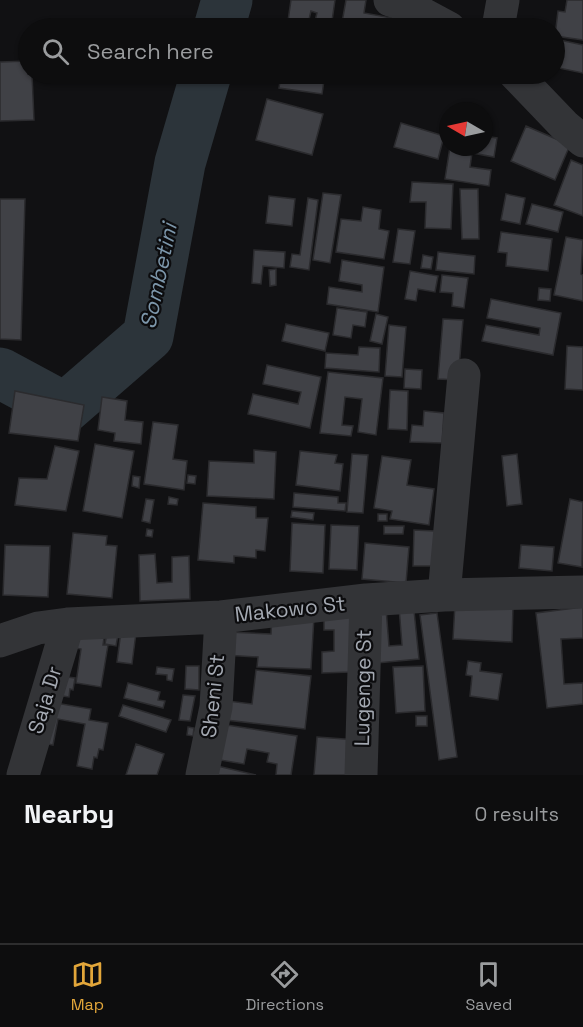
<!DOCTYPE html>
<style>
body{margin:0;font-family:"Space Grotesk",sans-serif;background:#1b1b1c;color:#f1f3f6}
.compass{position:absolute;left:439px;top:102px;width:54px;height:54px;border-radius:50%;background:#0d0d0e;box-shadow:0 2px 4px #0004;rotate:279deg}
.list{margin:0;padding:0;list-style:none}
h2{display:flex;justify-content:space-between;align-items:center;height:78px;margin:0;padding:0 24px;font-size:26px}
h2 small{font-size:20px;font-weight:400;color:#9a9c9e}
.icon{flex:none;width:33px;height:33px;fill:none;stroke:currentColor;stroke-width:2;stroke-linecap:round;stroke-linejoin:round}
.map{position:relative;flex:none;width:583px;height:775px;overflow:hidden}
.search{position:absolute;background:#0d0d0e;box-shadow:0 2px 4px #0004;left:18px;right:18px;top:18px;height:66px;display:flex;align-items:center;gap:15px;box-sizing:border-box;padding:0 21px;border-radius:33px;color:#9a9c9e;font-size:22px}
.sheet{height:168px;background:#0d0d0e}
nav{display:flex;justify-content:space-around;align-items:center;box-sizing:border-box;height:84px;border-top:2px solid #2d2d2e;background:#0d0d0e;font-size:16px;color:#9a9c9e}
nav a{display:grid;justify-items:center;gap:3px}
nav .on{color:#e2a63a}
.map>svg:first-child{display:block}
</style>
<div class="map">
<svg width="583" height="775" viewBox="0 0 583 775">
<rect width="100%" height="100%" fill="#111113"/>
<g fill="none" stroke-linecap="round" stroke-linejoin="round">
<!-- river -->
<path stroke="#2c343a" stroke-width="51" d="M 219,28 L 227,0
M 0,373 L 65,408 L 148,336 L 180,163 L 206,74"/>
</g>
<!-- building -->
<path fill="#404146" stroke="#2b2b2e" stroke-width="1.5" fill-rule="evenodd" d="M 291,0 L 335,0 L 331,28 L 313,28 L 317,13 L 311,11 L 307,28 L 287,28 Z
M 346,0 L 366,0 L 364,13 L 408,21 L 407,28 L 341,28 Z
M 567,0 L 583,0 L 583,40 L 555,36 L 558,11 L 565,12 Z
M 555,39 L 583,45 L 583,73 L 554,67 Z
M 28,61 L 28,74 L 32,74 L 34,120 L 0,121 L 0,62 Z
M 281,74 L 325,74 L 322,94 L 279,88 Z
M 267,99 L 323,114 L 312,155 L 256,140 Z
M 401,123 L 444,136 L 438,159 L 394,147 Z
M 526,126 L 570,145 L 555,180 L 511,161 Z
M 484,136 L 497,138 L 494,157 L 472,153 L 470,167 L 491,170 L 489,186 L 445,179 L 450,147 L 484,147 Z
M 571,160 L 583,165 L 583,216 L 554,205 Z
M 412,182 L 453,184 L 451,229 L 425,228 L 426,202 L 410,202 Z
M 460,189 L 478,189 L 479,239 L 462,239 Z
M 323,193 L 341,195 L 330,263 L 313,260 Z
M 506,194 L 525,198 L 520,224 L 501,220 Z
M 269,196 L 295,199 L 292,226 L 266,223 Z
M 308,198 L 318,200 L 309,270 L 290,267 L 292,254 L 300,255 Z
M 0,199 L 25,199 L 21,340 L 0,339 Z
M 532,204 L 563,212 L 558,232 L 526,224 Z
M 363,207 L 381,210 L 379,229 L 389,231 L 384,259 L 336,252 L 341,219 L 361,221 Z
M 398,229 L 415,231 L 410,264 L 393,262 Z
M 501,232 L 552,239 L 548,271 L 506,266 L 507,253 L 498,252 Z
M 566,237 L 583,240 L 581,274 L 583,275 L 583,301 L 554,295 Z
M 254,250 L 285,252 L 284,268 L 263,266 L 261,284 L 252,283 Z
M 438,252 L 475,256 L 474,274 L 436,270 Z
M 423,255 L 433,257 L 431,269 L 421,268 Z
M 342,260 L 384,267 L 378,312 L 327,304 L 329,287 L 362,292 L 362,285 L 339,281 Z
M 276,269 L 276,285 L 270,286 L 269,270 Z
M 410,271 L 438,276 L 435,292 L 418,289 L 416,301 L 405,299 Z
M 442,275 L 468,278 L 464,308 L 452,306 L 453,293 L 440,292 Z
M 539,288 L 551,289 L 550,301 L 538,300 Z
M 491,299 L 561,313 L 553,355 L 482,341 L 486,325 L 539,335 L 540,328 L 487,318 Z
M 337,308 L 367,312 L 365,327 L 353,325 L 351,338 L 333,335 Z
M 376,314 L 388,317 L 382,344 L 370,341 Z
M 443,319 L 463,320 L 458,380 L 438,379 Z
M 286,324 L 329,333 L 325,351 L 282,341 Z
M 389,325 L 406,327 L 402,377 L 385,376 Z
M 567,346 L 583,347 L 583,390 L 565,389 Z
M 359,347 L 380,348 L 379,372 L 325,368 L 326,353 L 358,355 Z
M 267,365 L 321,377 L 310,428 L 248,414 L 253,394 L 298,404 L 301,392 L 263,384 Z
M 405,369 L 422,370 L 421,389 L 404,388 Z
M 328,372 L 383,378 L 376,435 L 358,432 L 362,399 L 345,397 L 342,425 L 353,426 L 351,436 L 320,433 Z
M 390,390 L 408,391 L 407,430 L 388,429 Z
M 15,391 L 84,405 L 78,441 L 9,433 Z
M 102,397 L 127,401 L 125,420 L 143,422 L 141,444 L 114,441 L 115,433 L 98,430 Z
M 424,411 L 444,413 L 442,443 L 410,442 L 412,425 L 423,426 Z
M 153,422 L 178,425 L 173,459 L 187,461 L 184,490 L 144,484 Z
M 95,444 L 134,451 L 122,518 L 83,511 Z
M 55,446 L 79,451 L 66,511 L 15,505 L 19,478 L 47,479 Z
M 254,450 L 276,452 L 274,499 L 207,496 L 209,461 L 254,463 Z
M 300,451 L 337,455 L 335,463 L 343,464 L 340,491 L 296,485 Z
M 352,454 L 368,455 L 363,513 L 347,512 Z
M 517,454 L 522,504 L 507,506 L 502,456 Z
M 382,456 L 411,460 L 407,485 L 434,489 L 429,525 L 390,519 L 392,511 L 374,508 Z
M 188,475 L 196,476 L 195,484 L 187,483 Z
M 133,476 L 140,477 L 139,488 L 132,486 Z
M 294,493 L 338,497 L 338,503 L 346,503 L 345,511 L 293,507 Z
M 169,497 L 178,499 L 177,505 L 168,504 Z
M 146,499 L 154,500 L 150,523 L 142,521 Z
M 570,499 L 583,502 L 582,567 L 558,563 Z
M 203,503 L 256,507 L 256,518 L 268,518 L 265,551 L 256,550 L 256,558 L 234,556 L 234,563 L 198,560 Z
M 292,511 L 314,513 L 313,520 L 291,517 Z
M 378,514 L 387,514 L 387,521 L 378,521 Z
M 292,523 L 325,525 L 323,573 L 290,571 Z
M 331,525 L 359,526 L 357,570 L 329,569 Z
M 384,526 L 404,526 L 403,534 L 384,534 Z
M 147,529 L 153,530 L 152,537 L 146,536 Z
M 414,530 L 435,531 L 433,566 L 413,566 Z
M 73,533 L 107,536 L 106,545 L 117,546 L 112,598 L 67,594 Z
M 365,543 L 409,547 L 406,583 L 362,579 Z
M 5,545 L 50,546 L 48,597 L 3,595 Z
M 521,545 L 554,547 L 552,571 L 519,568 Z
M 155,554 L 157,583 L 172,582 L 172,557 L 189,556 L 190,599 L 140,601 L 139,555 Z
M 413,601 L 419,659 L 377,663 L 371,606 ZM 399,607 L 402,645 L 389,646 L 386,608 Z
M 455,604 L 513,606 L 512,642 L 453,639 Z
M 583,607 L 583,638 L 561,639 L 564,684 L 583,683 L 583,704 L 547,708 L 536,613 Z
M 324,613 L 352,613 L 351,672 L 322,673 L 322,652 L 334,651 L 334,630 L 324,630 Z
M 437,613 L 457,757 L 439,760 L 420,615 Z
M 272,614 L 314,616 L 311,669 L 257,667 L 258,657 L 225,655 L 227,632 L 271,634 Z
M 108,627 L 119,629 L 116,646 L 105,644 Z
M 121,631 L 136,633 L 132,664 L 117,662 Z
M 74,633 L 104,638 L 103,645 L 108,645 L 101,687 L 76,683 L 81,649 L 71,647 Z
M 468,661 L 481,663 L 480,671 L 502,674 L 498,700 L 470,696 L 472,676 L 466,675 Z
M 186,666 L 199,666 L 199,690 L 185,689 Z
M 423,666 L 425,711 L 396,713 L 393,667 Z
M 157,667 L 174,669 L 172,681 L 167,680 L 167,675 L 156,674 Z
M 256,670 L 311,676 L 305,729 L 226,720 L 228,701 L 252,704 Z
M 59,676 L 75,678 L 73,690 L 70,689 L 69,697 L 56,695 Z
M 128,683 L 160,692 L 158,700 L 165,701 L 163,708 L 124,698 Z
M 183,695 L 195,696 L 190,721 L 179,720 Z
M 50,702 L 91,709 L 89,720 L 108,723 L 103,750 L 99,749 L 97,758 L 94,757 L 92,769 L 77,766 L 85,724 L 58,719 L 53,745 L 43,743 Z
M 123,705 L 171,720 L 166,732 L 119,716 Z
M 416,716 L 427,716 L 427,726 L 416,726 Z
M 220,724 L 297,736 L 291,775 L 276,775 L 277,764 L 267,762 L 269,753 L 247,749 L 244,764 L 214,759 Z
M 188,727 L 194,728 L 193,736 L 187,735 Z
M 317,737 L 358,740 L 349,775 L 314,775 Z
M 136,744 L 164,754 L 157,775 L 126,775 Z
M 213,765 L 256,775 L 211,775 Z"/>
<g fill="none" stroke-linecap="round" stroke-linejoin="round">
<!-- minor -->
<path stroke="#333437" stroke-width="33" d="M 390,0 L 406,5 L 449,28
M 498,28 L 503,0
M 515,74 L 564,125 L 583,141
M 444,595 L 464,375
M 0,641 L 38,628 L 68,624 L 221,617 L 366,600 L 444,595 L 583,592
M 23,775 L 68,624
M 202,775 L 216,707 L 221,617
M 361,775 L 366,600"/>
</g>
<g text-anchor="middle" stroke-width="4.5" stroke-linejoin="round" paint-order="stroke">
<!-- street labels -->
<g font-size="21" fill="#a4a9b2" stroke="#0c0c0e">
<text transform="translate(290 609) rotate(-6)" y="7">Makowo St</text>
<text transform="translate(363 688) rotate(-89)" y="7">Lugenge St</text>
<text transform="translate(213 696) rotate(-84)" y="7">Sheni St</text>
<text transform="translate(45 700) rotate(-73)" y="7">Saja Dr</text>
</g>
<!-- water labels -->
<g font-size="22" font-style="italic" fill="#7d97ab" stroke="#0c0c0e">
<text transform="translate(158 276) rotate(-78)" y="8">Sombetini</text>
</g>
</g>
</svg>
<svg class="compass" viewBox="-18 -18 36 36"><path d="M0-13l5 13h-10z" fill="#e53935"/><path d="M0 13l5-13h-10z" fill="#9a9c9e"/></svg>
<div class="search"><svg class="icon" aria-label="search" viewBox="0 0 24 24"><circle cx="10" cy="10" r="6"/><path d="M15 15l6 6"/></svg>Search here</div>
</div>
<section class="sheet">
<h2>Nearby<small>0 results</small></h2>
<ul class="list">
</ul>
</section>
<nav>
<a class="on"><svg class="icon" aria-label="map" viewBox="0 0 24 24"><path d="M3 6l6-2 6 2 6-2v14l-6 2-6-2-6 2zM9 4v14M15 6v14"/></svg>Map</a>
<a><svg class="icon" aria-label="directions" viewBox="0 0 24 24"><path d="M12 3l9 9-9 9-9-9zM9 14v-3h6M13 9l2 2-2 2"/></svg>Directions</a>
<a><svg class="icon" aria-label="saved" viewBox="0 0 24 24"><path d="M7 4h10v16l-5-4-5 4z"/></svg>Saved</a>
</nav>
